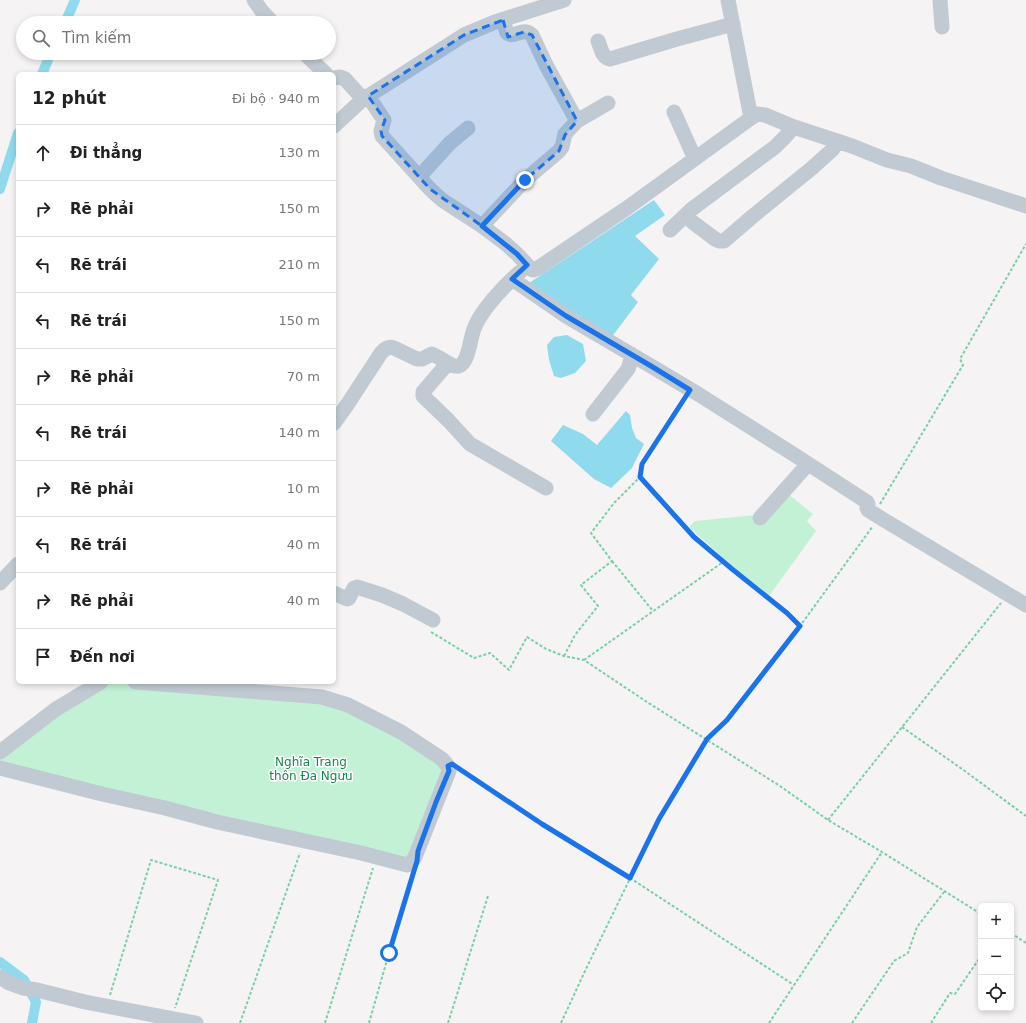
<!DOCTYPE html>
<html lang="vi">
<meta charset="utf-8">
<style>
body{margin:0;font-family:"DejaVu Sans",sans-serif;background:#f2f2f2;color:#222}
.controls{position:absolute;right:12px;bottom:12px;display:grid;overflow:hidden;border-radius:6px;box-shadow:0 2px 6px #0003}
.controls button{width:36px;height:36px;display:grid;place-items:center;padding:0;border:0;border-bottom:1px solid #e0e0e0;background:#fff;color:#222;font:20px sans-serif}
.stop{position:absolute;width:12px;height:12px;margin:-9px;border:3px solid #1a73e8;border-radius:50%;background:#fff}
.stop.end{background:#1a73e8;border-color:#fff;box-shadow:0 1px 4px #0008}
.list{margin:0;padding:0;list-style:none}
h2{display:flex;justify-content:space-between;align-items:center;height:52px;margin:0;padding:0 16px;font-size:17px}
h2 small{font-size:13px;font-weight:400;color:#767676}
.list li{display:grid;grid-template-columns:26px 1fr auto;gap:12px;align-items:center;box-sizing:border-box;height:56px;padding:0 16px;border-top:1px solid #e0e0e0}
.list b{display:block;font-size:15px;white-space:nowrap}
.list em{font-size:13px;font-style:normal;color:#767676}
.icon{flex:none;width:22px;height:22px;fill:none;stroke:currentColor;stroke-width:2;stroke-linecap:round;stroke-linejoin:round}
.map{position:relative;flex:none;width:1026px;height:1023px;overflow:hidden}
.search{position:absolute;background:#fff;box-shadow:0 2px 6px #0003;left:16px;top:16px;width:320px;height:44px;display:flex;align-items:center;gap:10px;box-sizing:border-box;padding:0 14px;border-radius:22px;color:#767676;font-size:15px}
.panel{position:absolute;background:#fff;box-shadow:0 2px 6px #0003;left:16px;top:72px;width:320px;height:612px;border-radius:6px}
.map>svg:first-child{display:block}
</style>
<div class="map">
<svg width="1026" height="1023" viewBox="0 0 1026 1023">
<rect width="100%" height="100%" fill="#f5f3f3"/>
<!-- green -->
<path fill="#c3f1d5" d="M 782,489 L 813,514 L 807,521 L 816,531 L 769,596 L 738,571 L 689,527 L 695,521 L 756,515 Z
M 102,682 L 135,682 L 322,697 L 446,762 L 413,861 L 0,767 L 0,753 Z"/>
<!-- water -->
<path fill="#90daee" d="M 654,200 L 665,215 L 635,236 L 659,259 L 631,295 L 638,302 L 611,338 L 526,285 Z
M 567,335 L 583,344 L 586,361 L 575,373 L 561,378 L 554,376 L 549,360 L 547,345 L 554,337 Z
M 626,411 L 630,415 L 632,428 L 636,438 L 644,444 L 632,468 L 611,488 L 594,479 L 551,441 L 563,425 L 583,434 L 597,445 Z"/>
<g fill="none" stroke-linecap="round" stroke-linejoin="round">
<!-- canal -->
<path stroke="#90daee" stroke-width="10" d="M 65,23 L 75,0
M 42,74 L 51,53
M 0,189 L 18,133
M 0,962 L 24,980 L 36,1002 L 32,1023"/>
<!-- path -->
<path stroke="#7ad0a6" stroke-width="2" stroke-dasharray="3 2" stroke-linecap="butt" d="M 684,399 L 642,464 L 640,477 L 694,537 L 731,569 L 787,613 L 800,626
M 880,504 L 963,365 L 960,359 L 1026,244
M 612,561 L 653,611
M 431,632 L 474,658 L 490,653 L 509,670 L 527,637 L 546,649 L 564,656 L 584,660 L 647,702 L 780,786 L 828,820 L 882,852 L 981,914
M 564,656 L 575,635 L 598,606 L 581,585 L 612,561 L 591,533 L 614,503 L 640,477
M 584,660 L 723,562
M 902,727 L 962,769 L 1026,816
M 461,771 L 542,824 L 630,878 L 794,985
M 828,820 L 1001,603
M 1011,933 L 1026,943
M 110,995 L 151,860 L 218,880 L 175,1008
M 240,1023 L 300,853
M 325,1023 L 373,868
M 369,1023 L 389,953 L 412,876
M 448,1023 L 488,896
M 561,1023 L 585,971 L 659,819 L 707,739 L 727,720 L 800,626 L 873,526
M 769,1023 L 882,852
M 852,1023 L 894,961 L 908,953 L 917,927 L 944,892
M 931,1023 L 950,993 L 955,994 L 981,956"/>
<!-- minor -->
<path stroke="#c1cad2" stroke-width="15" d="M 254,0 L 261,10 L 273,23
M 728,0 L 751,118
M 940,0 L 942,27
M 503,20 L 507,33 C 515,39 522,26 532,35 L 546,65 L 577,121
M 598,41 C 601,48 602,58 610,59 L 677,39 L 733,24
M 304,53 L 326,74
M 334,78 L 340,77 L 345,79 L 363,99
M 368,96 L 384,120 L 381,131 L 382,136 L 430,189 L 442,200 L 482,226 L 506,244 L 517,254 L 531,269 L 533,270 L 538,268 L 627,208 L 751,118 L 757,114 L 765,115 L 794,127 L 852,146 L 887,160 L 911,166 L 941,178 L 1026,206
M 674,112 L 695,159
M 334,126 L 362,100 L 464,35 L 495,22 L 564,0
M 419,177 L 450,143 L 468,128
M 685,216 L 695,224 L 715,239 L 719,241 L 724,241 L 753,216 L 812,168 L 832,150 L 838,141
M 482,226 L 525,180 L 559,151 L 562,147 L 565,134 L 577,121 L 608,103
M 670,230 L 692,209 L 775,147 L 784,138 L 794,127
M 512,279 L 566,316 L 651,366 L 698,394 L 790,452 L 867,502 L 868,504 L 867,508 L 868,510 L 884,520 L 1026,605
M 448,363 L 423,392 L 423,396 L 448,420 L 470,444 L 546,488
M 593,414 L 628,369 L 630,363 L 631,354
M 334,423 L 347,405 L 381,353 C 385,349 388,346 394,348 L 417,359 L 422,359 L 432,354 C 438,356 453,368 459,366 C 469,362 470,338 474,329 C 480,311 505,285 520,272
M 760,518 L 808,464
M 0,583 L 18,564
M 334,593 L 347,599 L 349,598 L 354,588 L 357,587 L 382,595 L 403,604 L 433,620
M 0,752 L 56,709 L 101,682
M 0,768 L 102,794 L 165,808 L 217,822 L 361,853 L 407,865 L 411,863 L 415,857 L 449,771 L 448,766 L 442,759 L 401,732 L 348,705 L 322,697 L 135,682
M 0,977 L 9,983 L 23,988 L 37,990 L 85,1002 L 196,1023"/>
</g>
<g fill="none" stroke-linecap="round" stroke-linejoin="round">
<!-- route -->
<path stroke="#1a73e8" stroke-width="5" d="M 389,953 L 417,861 L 418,851 L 436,802 L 449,771 L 448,766 L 452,764 L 542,824 L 630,878 L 659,819 L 707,739 L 727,720 L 800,626 L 787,613 L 732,569 L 694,537 L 640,477 L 642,464 L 690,390 L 651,366 L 566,316 L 512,279 L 527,265 L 517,254 L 482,226 L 525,180"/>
</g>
<!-- marked area -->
<path fill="#1a73e8" fill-opacity="0.2" stroke="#1a73e8" stroke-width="3" stroke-dasharray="8 5" stroke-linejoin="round" d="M 503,20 L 508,37 L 524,32 L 532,35 L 577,121 L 565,135 L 559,151 L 525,180 L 482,226 L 430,189 L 382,136 L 381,131 L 385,120 L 368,96 L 464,35 Z"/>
<g text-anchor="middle" stroke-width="3" stroke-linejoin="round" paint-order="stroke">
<!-- park labels -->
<g font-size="12" fill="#17864f" stroke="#fff">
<text x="311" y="766">Nghĩa Trang<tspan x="311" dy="14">thôn Đa Ngưu</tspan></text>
</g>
</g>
</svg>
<div class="controls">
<button>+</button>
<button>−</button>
<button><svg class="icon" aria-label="locate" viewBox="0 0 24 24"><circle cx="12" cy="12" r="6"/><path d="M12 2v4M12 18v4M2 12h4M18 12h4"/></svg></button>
</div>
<div class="stop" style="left:389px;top:953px"></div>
<div class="stop end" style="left:525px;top:180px"></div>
<div class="search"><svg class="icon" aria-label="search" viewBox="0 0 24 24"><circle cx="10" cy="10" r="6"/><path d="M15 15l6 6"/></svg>Tìm kiếm</div>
<section class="panel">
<h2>12 phút<small>Đi bộ · 940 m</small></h2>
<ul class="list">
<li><svg class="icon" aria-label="ahead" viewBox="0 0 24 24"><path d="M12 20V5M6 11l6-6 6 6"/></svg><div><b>Đi thẳng</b></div><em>130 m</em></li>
<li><svg class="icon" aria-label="right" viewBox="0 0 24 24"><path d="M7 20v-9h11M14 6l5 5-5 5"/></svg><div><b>Rẽ phải</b></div><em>150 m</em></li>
<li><svg class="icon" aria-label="left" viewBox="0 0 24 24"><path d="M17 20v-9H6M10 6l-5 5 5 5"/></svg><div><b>Rẽ trái</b></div><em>210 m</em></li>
<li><svg class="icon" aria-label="left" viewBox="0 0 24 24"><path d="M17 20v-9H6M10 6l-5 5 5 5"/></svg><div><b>Rẽ trái</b></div><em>150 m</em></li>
<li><svg class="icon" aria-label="right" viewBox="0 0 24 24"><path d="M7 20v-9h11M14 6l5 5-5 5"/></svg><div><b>Rẽ phải</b></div><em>70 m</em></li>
<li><svg class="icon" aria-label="left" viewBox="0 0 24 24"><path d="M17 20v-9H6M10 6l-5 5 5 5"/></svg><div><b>Rẽ trái</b></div><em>140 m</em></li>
<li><svg class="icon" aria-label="right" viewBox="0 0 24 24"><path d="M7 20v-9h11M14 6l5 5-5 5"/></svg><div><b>Rẽ phải</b></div><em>10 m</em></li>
<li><svg class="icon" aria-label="left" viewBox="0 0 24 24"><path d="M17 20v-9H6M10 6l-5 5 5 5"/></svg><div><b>Rẽ trái</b></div><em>40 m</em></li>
<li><svg class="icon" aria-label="right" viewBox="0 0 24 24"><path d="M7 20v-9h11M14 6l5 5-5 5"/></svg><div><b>Rẽ phải</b></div><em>40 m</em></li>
<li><svg class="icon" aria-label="arrive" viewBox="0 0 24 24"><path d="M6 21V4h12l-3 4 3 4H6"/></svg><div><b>Đến nơi</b></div></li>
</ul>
</section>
</div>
